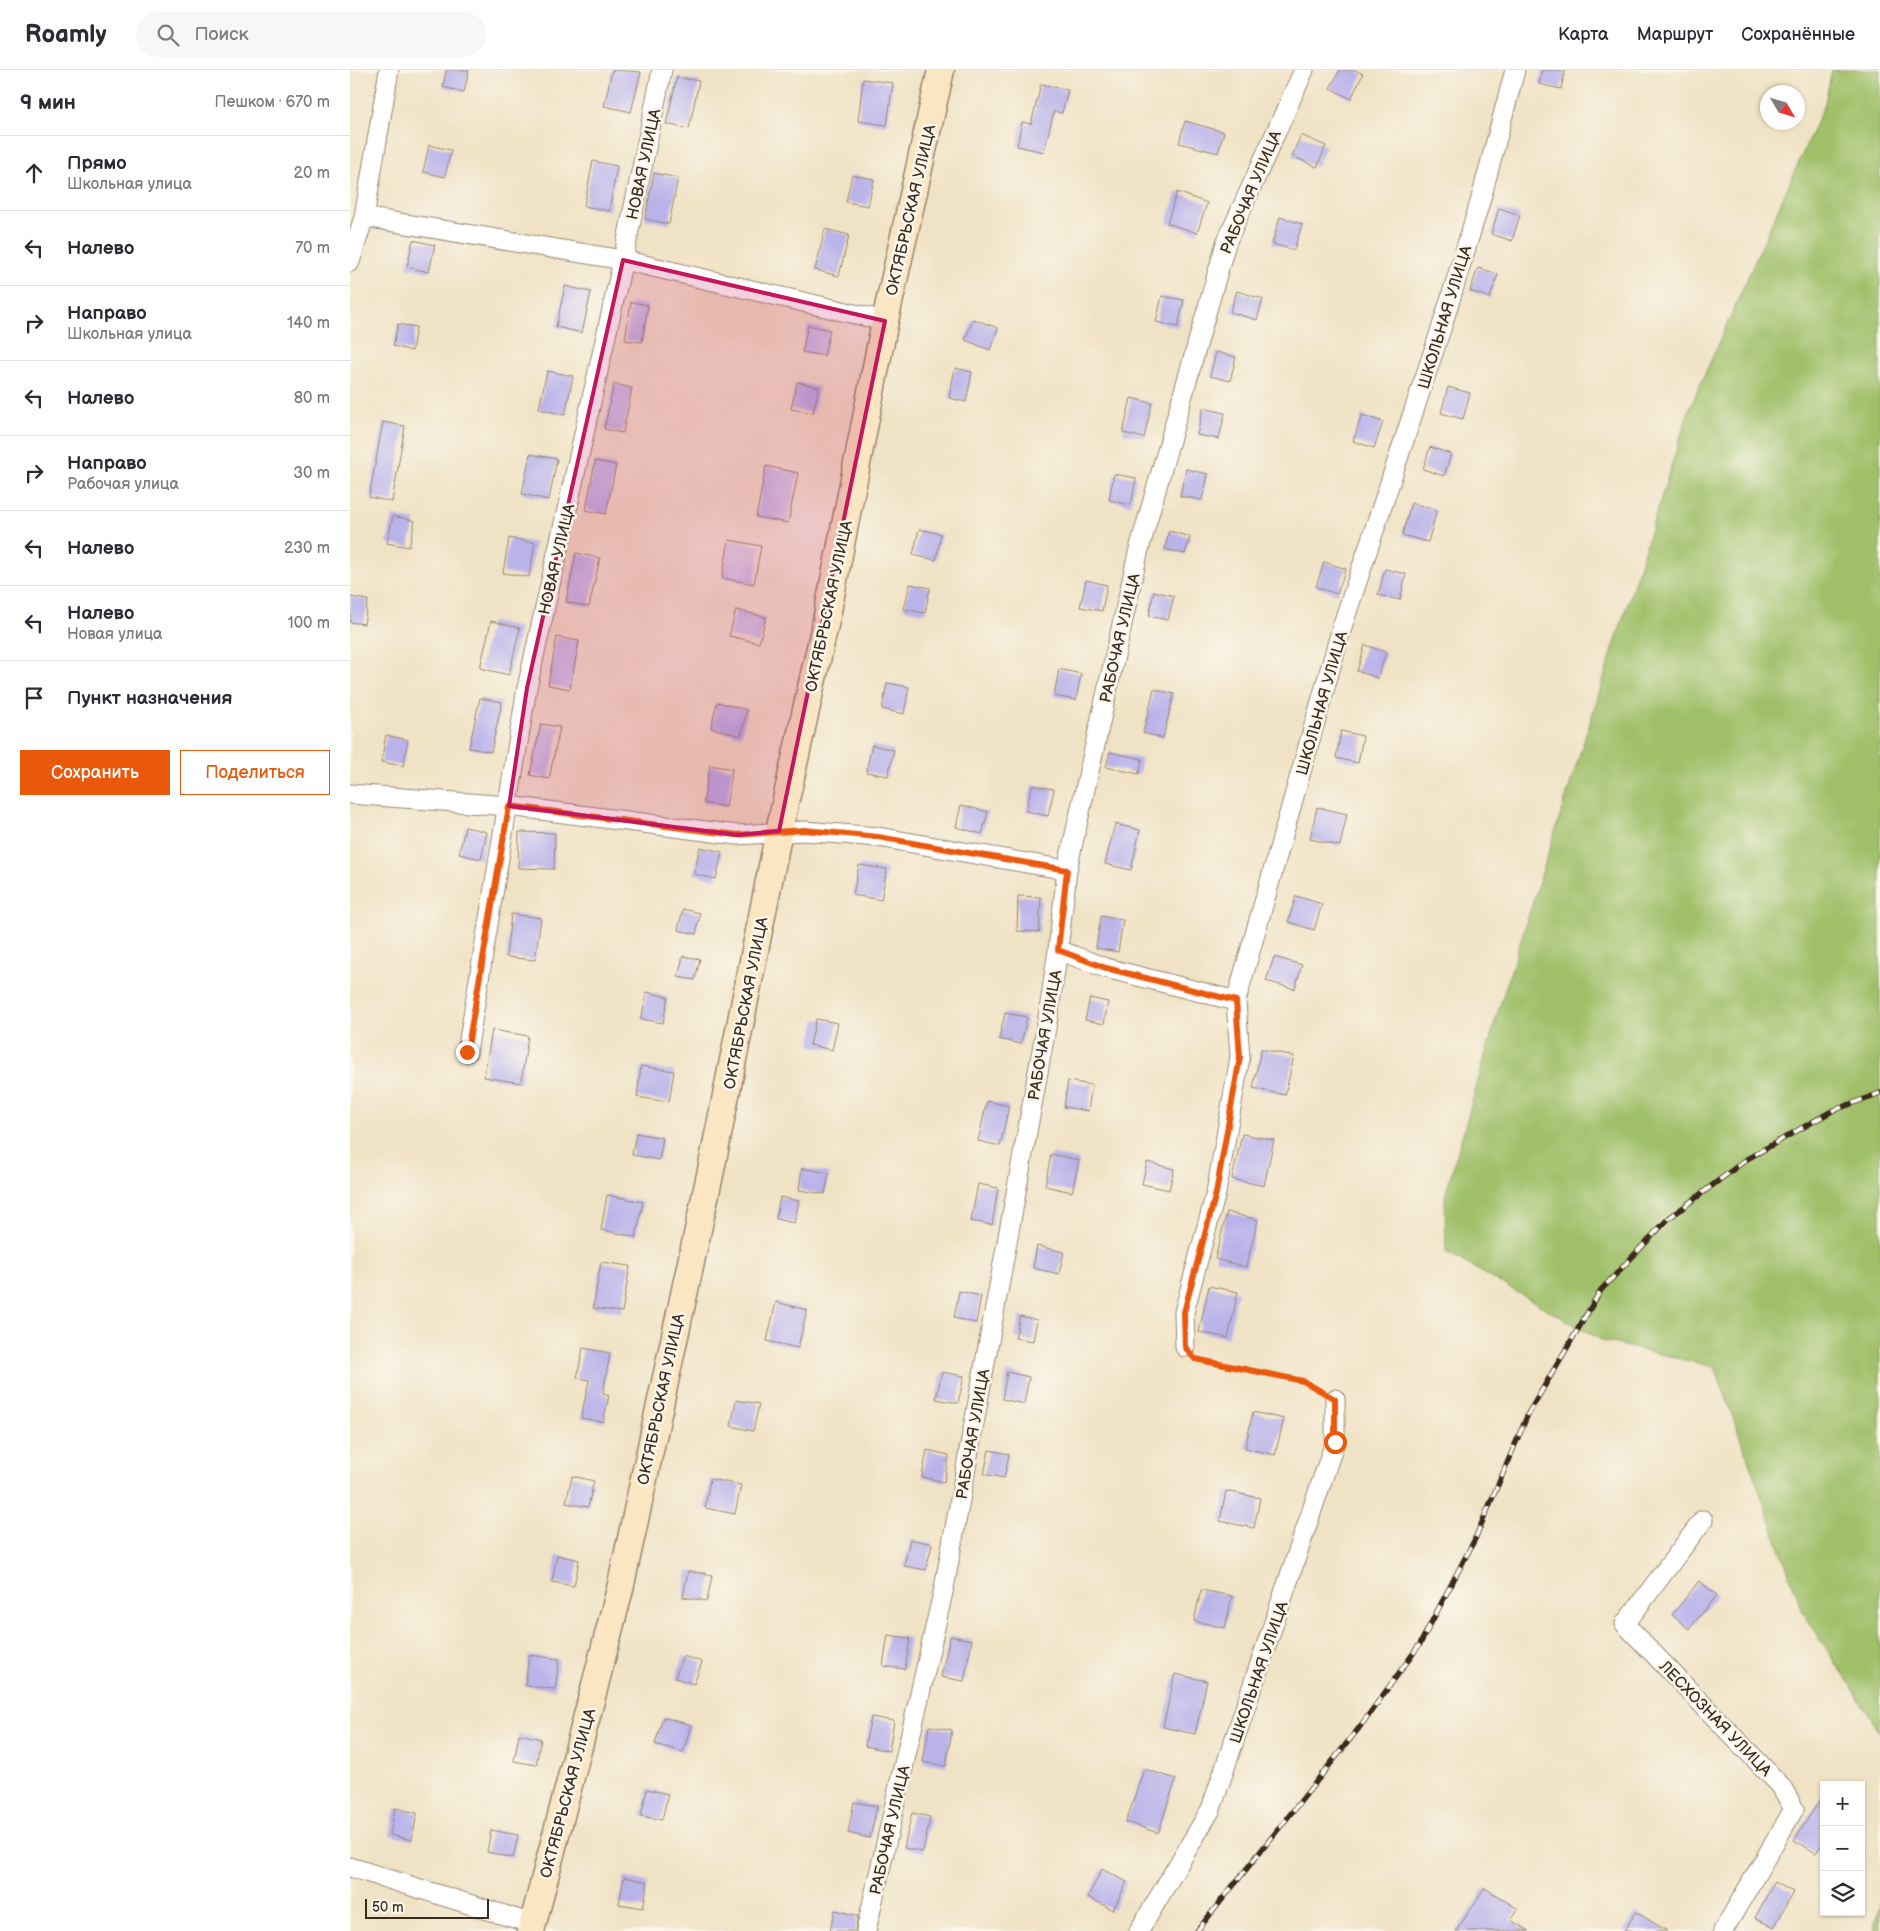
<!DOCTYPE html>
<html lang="ru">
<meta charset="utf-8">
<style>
body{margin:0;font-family:"Balsamiq Sans",sans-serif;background:#f7f7f7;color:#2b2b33}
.controls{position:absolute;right:15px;bottom:15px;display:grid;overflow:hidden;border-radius:0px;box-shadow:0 1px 4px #0004}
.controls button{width:45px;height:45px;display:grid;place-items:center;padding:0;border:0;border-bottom:1px solid #e1e1e2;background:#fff;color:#2b2b33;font:25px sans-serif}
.compass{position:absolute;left:1410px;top:15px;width:45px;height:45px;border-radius:50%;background:#fff;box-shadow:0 1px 4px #0004;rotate:128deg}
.scale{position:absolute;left:15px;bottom:12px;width:124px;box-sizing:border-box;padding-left:5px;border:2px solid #3b2a1e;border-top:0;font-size:14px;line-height:18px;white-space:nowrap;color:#3b2a1e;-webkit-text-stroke:4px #fbf7ec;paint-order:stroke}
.stop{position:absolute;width:15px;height:15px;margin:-11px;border:4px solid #ea580c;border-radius:50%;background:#fff}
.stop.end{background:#ea580c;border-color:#fff;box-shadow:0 1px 5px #0008}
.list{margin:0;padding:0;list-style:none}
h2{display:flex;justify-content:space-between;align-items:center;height:65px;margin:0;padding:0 20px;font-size:21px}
h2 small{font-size:16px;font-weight:400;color:#7c7c81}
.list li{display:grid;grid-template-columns:32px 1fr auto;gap:15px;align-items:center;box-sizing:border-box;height:75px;padding:0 20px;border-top:1px solid #e1e1e2}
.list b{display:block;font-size:19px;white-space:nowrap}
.list p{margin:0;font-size:16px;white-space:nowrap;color:#7c7c81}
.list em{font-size:16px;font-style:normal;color:#7c7c81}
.actions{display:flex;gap:10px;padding:15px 20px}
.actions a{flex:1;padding:11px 0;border:1px solid #ea580c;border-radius:0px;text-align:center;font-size:18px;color:#ea580c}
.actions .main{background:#ea580c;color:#fff}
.icon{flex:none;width:28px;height:28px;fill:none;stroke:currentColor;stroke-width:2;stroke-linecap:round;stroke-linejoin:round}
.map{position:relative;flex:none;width:1530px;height:1861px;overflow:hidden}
header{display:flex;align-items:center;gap:30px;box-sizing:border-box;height:70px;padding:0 25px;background:#fff;border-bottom:1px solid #e1e1e2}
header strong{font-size:24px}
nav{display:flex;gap:28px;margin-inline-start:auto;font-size:18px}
.search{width:350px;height:45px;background:#f7f7f7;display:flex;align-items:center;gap:12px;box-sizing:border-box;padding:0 18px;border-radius:28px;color:#7c7c81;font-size:19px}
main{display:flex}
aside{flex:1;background:#fff}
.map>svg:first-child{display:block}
</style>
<header>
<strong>Roamly</strong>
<div class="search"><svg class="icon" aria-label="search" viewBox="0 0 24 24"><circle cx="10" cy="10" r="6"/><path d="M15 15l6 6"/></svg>Поиск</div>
<nav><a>Карта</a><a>Маршрут</a><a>Сохранённые</a></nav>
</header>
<main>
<aside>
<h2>9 мин<small>Пешком · 670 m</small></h2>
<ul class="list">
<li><svg class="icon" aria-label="ahead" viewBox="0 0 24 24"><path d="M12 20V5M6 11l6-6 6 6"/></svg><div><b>Прямо</b><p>Школьная улица</p></div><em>20 m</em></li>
<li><svg class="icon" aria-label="left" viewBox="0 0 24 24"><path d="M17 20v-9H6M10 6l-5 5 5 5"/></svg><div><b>Налево</b></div><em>70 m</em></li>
<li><svg class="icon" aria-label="right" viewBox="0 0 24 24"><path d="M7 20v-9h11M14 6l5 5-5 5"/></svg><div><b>Направо</b><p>Школьная улица</p></div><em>140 m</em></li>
<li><svg class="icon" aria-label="left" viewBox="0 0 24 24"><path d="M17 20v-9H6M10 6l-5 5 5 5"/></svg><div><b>Налево</b></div><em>80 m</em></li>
<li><svg class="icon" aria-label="right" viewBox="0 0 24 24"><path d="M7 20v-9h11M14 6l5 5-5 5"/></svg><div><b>Направо</b><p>Рабочая улица</p></div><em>30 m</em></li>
<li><svg class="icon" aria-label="left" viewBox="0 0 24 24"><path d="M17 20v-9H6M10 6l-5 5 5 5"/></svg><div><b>Налево</b></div><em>230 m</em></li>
<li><svg class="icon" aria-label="left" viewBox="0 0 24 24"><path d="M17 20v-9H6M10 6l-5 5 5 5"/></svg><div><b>Налево</b><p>Новая улица</p></div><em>100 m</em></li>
<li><svg class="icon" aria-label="arrive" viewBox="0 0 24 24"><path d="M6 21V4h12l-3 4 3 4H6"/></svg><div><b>Пункт назначения</b></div></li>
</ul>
<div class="actions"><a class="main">Сохранить</a><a>Поделиться</a></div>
</aside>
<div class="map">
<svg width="1530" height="1861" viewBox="0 0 1530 1861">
<rect width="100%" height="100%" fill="#fbf7ec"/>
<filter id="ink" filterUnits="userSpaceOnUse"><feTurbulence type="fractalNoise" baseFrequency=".02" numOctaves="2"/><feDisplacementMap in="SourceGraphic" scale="10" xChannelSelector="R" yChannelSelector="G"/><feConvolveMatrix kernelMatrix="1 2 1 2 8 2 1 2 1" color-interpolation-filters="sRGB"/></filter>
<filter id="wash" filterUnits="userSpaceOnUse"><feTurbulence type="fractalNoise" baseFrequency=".0096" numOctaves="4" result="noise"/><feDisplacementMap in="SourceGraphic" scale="20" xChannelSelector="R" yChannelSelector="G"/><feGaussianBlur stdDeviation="1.12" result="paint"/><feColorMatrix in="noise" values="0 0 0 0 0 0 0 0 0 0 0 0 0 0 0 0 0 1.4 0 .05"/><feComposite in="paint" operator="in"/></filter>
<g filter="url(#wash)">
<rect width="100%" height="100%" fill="#f0e2c4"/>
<!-- green -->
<path fill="#9fbf68" stroke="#6d7443" d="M 1482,0 L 1530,0 L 1530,1662 L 1453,1542 L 1365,1297 L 1253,1271 L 1096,1182 L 1095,1126 L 1147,945 L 1339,340 L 1475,33 Z
M 1530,1830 L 1530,1861 L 1523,1861 Z"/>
<g id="blocks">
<!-- building -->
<path fill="#bab3ea" d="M 96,0 L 119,0 L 114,22 L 93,17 Z
M 262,0 L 291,2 L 281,42 L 254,36 Z
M 990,0 L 1005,0 L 1013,4 L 1001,29 L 980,18 Z
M 1192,0 L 1215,0 L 1211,19 L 1189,14 Z
M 327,7 L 349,11 L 339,59 L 316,54 Z
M 513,9 L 543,13 L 537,55 L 508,51 Z
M 691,14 L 718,20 L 712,43 L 704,41 L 694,82 L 667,76 L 672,52 L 681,54 Z
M 835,51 L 874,62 L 868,83 L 829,73 Z
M 951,65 L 976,76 L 967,97 L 942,86 Z
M 79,75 L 101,80 L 95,107 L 73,102 Z
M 243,91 L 267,96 L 259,141 L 234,136 Z
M 304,103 L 328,108 L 319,154 L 295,149 Z
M 502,105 L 524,109 L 518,136 L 496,132 Z
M 827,122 L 857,133 L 847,163 L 817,153 Z
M 1149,138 L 1170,145 L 1162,171 L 1141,164 Z
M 930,147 L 952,154 L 944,180 L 922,174 Z
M 475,159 L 499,165 L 489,206 L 465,200 Z
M 63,170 L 85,175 L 79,202 L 57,197 Z
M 1128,198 L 1148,204 L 1140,228 L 1120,221 Z
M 215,216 L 241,222 L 232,263 L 206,257 Z
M 887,221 L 913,229 L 907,250 L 880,242 Z
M 812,226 L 834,230 L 828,257 L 806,252 Z
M 281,232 L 298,235 L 292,272 L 275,270 Z
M 623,249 L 648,258 L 640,280 L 615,270 Z
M 48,254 L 66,257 L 62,281 L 43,276 Z
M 458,255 L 480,260 L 474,286 L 452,282 Z
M 866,282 L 886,287 L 880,311 L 860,306 Z
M 605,298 L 622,302 L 616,332 L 599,328 Z
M 197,301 L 223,306 L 215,345 L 189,339 Z
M 447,312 L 469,317 L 463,343 L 441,339 Z
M 264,314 L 282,318 L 273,363 L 254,359 Z
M 1098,317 L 1120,323 L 1113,349 L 1091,343 Z
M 781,328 L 802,333 L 794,368 L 773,363 Z
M 853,338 L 875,343 L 869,369 L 847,365 Z
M 1012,345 L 1033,352 L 1024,378 L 1003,371 Z
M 33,352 L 55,356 L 42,432 L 19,427 Z
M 1080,377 L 1101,384 L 1094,406 L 1073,399 Z
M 180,384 L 207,389 L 199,430 L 172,424 Z
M 245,391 L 266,395 L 256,444 L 236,440 Z
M 416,396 L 448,403 L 438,453 L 406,447 Z
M 836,399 L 858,404 L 852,430 L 830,426 Z
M 764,404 L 786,408 L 781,435 L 759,430 Z
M 1061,433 L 1087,440 L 1078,472 L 1052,465 Z
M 43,446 L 65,451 L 59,477 L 37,473 Z
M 569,459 L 591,464 L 586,490 L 563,485 Z
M 819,461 L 840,467 L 835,484 L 815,479 Z
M 159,468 L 185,473 L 179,507 L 153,503 Z
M 379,470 L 411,476 L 404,514 L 372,508 Z
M 226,483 L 250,488 L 239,537 L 216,532 Z
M 974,492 L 996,499 L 987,524 L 966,517 Z
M 1035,499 L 1056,504 L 1050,530 L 1028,525 Z
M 736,510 L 757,515 L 752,541 L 730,537 Z
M 560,514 L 580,518 L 575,543 L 554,539 Z
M 804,521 L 824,526 L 818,550 L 799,546 Z
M 0,527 L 18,530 L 14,554 L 0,552 Z
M 386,540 L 416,547 L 409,573 L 379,566 Z
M 141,551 L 170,558 L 159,605 L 130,598 Z
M 207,567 L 229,571 L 220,619 L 198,615 Z
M 1015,575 L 1036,582 L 1028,608 L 1007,601 Z
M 709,599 L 731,604 L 726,630 L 704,626 Z
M 537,613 L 559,617 L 554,644 L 532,639 Z
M 804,619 L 824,624 L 813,668 L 793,663 Z
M 130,628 L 152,632 L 141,682 L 119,678 Z
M 367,632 L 397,640 L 391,666 L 361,658 Z
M 191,654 L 210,657 L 199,709 L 180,705 Z
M 991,661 L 1013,666 L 1008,693 L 986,688 Z
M 36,665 L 58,670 L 53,696 L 31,692 Z
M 522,675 L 544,680 L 538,706 L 516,702 Z
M 760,682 L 792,689 L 789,704 L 756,697 Z
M 360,695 L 382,699 L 376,737 L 353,733 Z
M 682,715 L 704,719 L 698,746 L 676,741 Z
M 611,735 L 638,742 L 632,764 L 606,757 Z
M 967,737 L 997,744 L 990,776 L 960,769 Z
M 765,754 L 790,760 L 781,800 L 755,794 Z
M 115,757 L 137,762 L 131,789 L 109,784 Z
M 169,762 L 205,763 L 204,799 L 168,798 Z
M 350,777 L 372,782 L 366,809 L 344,804 Z
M 509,795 L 537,799 L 531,830 L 503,825 Z
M 668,826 L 691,827 L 689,862 L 667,861 Z
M 946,826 L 972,834 L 964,860 L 938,852 Z
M 333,839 L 350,843 L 346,864 L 328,860 Z
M 161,844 L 191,848 L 185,890 L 156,887 Z
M 751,846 L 773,850 L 768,882 L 746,878 Z
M 333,886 L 350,889 L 345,910 L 328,907 Z
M 924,887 L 952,895 L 945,919 L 916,911 Z
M 297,922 L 318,927 L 313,953 L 291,949 Z
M 740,928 L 758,932 L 754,954 L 735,950 Z
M 655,943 L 677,947 L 671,974 L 649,969 Z
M 466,949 L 488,953 L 482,980 L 460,975 Z
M 142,960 L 178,966 L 171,1013 L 134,1007 Z
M 911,979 L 944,986 L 935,1025 L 903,1018 Z
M 291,996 L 324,1001 L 319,1032 L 287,1027 Z
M 718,1011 L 742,1015 L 738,1041 L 714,1037 Z
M 637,1031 L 659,1036 L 650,1076 L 628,1071 Z
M 286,1063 L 313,1068 L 309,1090 L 282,1085 Z
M 892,1064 L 924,1070 L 914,1116 L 882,1109 Z
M 701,1084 L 729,1090 L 722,1122 L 695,1116 Z
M 797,1092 L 824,1099 L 819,1120 L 792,1114 Z
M 452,1098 L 479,1103 L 475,1124 L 449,1120 Z
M 628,1114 L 648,1118 L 642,1155 L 621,1151 Z
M 257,1125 L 293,1132 L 286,1167 L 251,1160 Z
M 430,1127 L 449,1131 L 444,1153 L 426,1149 Z
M 877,1142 L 908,1150 L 896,1197 L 865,1189 Z
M 687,1176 L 714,1182 L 709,1204 L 683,1198 Z
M 251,1192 L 280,1196 L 272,1242 L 243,1238 Z
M 859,1216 L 888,1222 L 878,1268 L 849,1262 Z
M 609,1221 L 631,1226 L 626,1253 L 604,1248 Z
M 426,1232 L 457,1240 L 448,1278 L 417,1271 Z
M 670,1246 L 687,1250 L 683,1271 L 665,1268 Z
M 233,1278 L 260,1283 L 253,1324 L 259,1326 L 253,1352 L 231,1348 L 239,1310 L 227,1308 Z
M 592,1302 L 614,1306 L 608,1333 L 586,1329 Z
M 657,1302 L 679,1307 L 674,1334 L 652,1329 Z
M 386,1330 L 409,1334 L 403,1361 L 381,1356 Z
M 903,1342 L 934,1349 L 925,1385 L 895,1378 Z
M 577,1380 L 599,1385 L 594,1412 L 572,1407 Z
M 639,1380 L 659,1384 L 654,1408 L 634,1404 Z
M 222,1406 L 244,1411 L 238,1437 L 216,1433 Z
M 360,1409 L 391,1415 L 385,1444 L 355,1438 Z
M 876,1421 L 910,1428 L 904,1458 L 870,1451 Z
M 560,1469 L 582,1474 L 576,1500 L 554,1496 Z
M 207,1485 L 229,1490 L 224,1516 L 202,1512 Z
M 338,1501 L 362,1505 L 357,1531 L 333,1527 Z
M 1349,1511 L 1367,1525 L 1339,1559 L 1322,1545 Z
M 851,1520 L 882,1526 L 875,1558 L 844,1551 Z
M 538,1565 L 560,1568 L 555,1599 L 533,1596 Z
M 600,1566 L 622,1570 L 614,1611 L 591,1607 Z
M 179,1585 L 209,1589 L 205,1619 L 175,1616 Z
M 333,1586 L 352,1592 L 344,1614 L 325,1608 Z
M 825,1604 L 857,1611 L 845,1664 L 813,1657 Z
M 313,1647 L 341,1655 L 333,1682 L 305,1674 Z
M 521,1647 L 544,1651 L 539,1681 L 515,1676 Z
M 579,1656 L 602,1660 L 596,1696 L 573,1692 Z
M 169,1664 L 191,1669 L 186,1695 L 164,1691 Z
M 794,1699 L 826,1709 L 808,1763 L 776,1752 Z
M 297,1719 L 318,1724 L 312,1750 L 291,1746 Z
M 1474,1724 L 1474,1771 L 1466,1783 L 1444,1770 Z
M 504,1732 L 527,1736 L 520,1768 L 498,1763 Z
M 45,1738 L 67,1743 L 62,1770 L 40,1765 Z
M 562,1743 L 580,1747 L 573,1782 L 554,1778 Z
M 141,1760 L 168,1765 L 163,1788 L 137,1782 Z
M 752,1799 L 777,1812 L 763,1840 L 738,1827 Z
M 274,1807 L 298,1812 L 293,1838 L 269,1834 Z
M 1424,1812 L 1443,1822 L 1424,1858 L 1405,1848 Z
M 1135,1818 L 1168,1839 L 1161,1850 L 1179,1861 L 1106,1861 Z
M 485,1840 L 508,1846 L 505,1861 L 480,1861 Z
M 1286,1842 L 1317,1861 L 1274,1861 Z"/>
</g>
</g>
<g filter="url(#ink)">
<use href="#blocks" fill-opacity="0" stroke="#968671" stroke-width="1"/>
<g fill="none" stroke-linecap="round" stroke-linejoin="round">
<!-- street casing -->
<g stroke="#968671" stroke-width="21">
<path id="street" d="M 14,147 L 273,190 L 535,251
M 0,192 L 14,147 L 39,0
M 0,724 L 159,736 L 387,765 L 454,761 L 528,767 L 717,800
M 708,880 L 756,898 L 886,931
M 117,982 L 177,618 L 273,190 L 312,0
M 835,1277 L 834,1242 L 866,1123 L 890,987 L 886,931 L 992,557 L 1092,256 L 1130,132 L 1165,0
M 1353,1450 L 1275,1554 L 1431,1716 L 1444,1739 L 1373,1861
M 0,1797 L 183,1854
M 516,1861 L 594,1518 L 698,947 L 708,880 L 717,800 L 788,483 L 876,173 L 954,0
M 789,1861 L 861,1739 L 985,1372 L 985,1329"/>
</g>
<!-- secondary casing -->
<g stroke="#968671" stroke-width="29">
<path id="secondary" d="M 181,1861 L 270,1519 L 361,1100 L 429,761 L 477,546 L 535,251 L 591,0"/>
</g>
<!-- path -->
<path stroke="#968671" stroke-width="3" stroke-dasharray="4 4" stroke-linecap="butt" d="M 847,1289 L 953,1311 L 971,1321"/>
<!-- street -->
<use href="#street" stroke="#fff" stroke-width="19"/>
<!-- secondary -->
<use href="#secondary" stroke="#fbe6c4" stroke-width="26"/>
<!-- rail casing -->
<g stroke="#3b2a1e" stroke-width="5.5">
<path id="rail" d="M 847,1861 L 1009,1658 L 1070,1574 L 1125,1469 L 1178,1344 L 1251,1220 L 1318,1149 L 1397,1089 L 1482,1041 L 1530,1023"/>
</g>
<!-- rail -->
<use href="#rail" stroke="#fbf7ec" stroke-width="4" stroke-dasharray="11" stroke-linecap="butt"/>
</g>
</g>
<g fill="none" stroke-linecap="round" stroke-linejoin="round" filter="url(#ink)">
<!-- route -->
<path stroke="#ea580c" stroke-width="6" d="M 117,982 L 159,736 L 387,765 L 454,760 L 528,767 L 717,800 L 708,880 L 756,898 L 886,931 L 890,987 L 866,1123 L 834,1242 L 835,1277 L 845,1289 L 953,1311 L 985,1329 L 985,1372"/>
</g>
<!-- marked area -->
<path fill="#c2185b" fill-opacity="0.2" stroke="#c2185b" stroke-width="4" stroke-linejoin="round" d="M 273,190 L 535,251 L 429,761 L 387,765 L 159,736 L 177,618 Z"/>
<g text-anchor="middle" stroke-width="5" stroke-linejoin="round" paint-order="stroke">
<!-- street labels -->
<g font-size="16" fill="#3b2a1e" stroke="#fbf7ec">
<text transform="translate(293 94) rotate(-78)" y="6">НОВАЯ УЛИЦА</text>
<text transform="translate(900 122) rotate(-67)" y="6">РАБОЧАЯ УЛИЦА</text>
<text transform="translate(560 140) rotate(-77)" y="6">ОКТЯБРЬСКАЯ УЛИЦА</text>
<text transform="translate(1094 247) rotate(-73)" y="6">ШКОЛЬНАЯ УЛИЦА</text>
<text transform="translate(206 489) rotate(-77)" y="6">НОВАЯ УЛИЦА</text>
<text transform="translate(478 536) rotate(-78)" y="6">ОКТЯБРЬСКАЯ УЛИЦА</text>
<text transform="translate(769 568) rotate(-77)" y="6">РАБОЧАЯ УЛИЦА</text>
<text transform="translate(971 633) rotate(-74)" y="6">ШКОЛЬНАЯ УЛИЦА</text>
<text transform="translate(395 933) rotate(-79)" y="6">ОКТЯБРЬСКАЯ УЛИЦА</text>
<text transform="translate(694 965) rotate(-80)" y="6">РАБОЧАЯ УЛИЦА</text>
<text transform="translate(310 1329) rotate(-78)" y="6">ОКТЯБРЬСКАЯ УЛИЦА</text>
<text transform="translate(622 1364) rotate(-80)" y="6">РАБОЧАЯ УЛИЦА</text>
<text transform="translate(908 1602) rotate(-71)" y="6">ШКОЛЬНАЯ УЛИЦА</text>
<text transform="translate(1366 1648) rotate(46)" y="6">ЛЕСХОЗНАЯ УЛИЦА</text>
<text transform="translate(217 1723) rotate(-75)" y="6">ОКТЯБРЬСКАЯ УЛИЦА</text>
<text transform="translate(539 1760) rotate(-77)" y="6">РАБОЧАЯ УЛИЦА</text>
</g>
</g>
</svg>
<div class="controls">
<button>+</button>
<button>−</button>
<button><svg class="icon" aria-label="layers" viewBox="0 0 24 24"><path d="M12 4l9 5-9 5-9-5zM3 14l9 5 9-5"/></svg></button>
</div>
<svg class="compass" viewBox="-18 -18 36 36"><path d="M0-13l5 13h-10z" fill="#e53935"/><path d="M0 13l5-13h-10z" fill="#7c7c81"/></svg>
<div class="scale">50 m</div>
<div class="stop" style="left:985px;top:1372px"></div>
<div class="stop end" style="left:117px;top:982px"></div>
</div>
</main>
